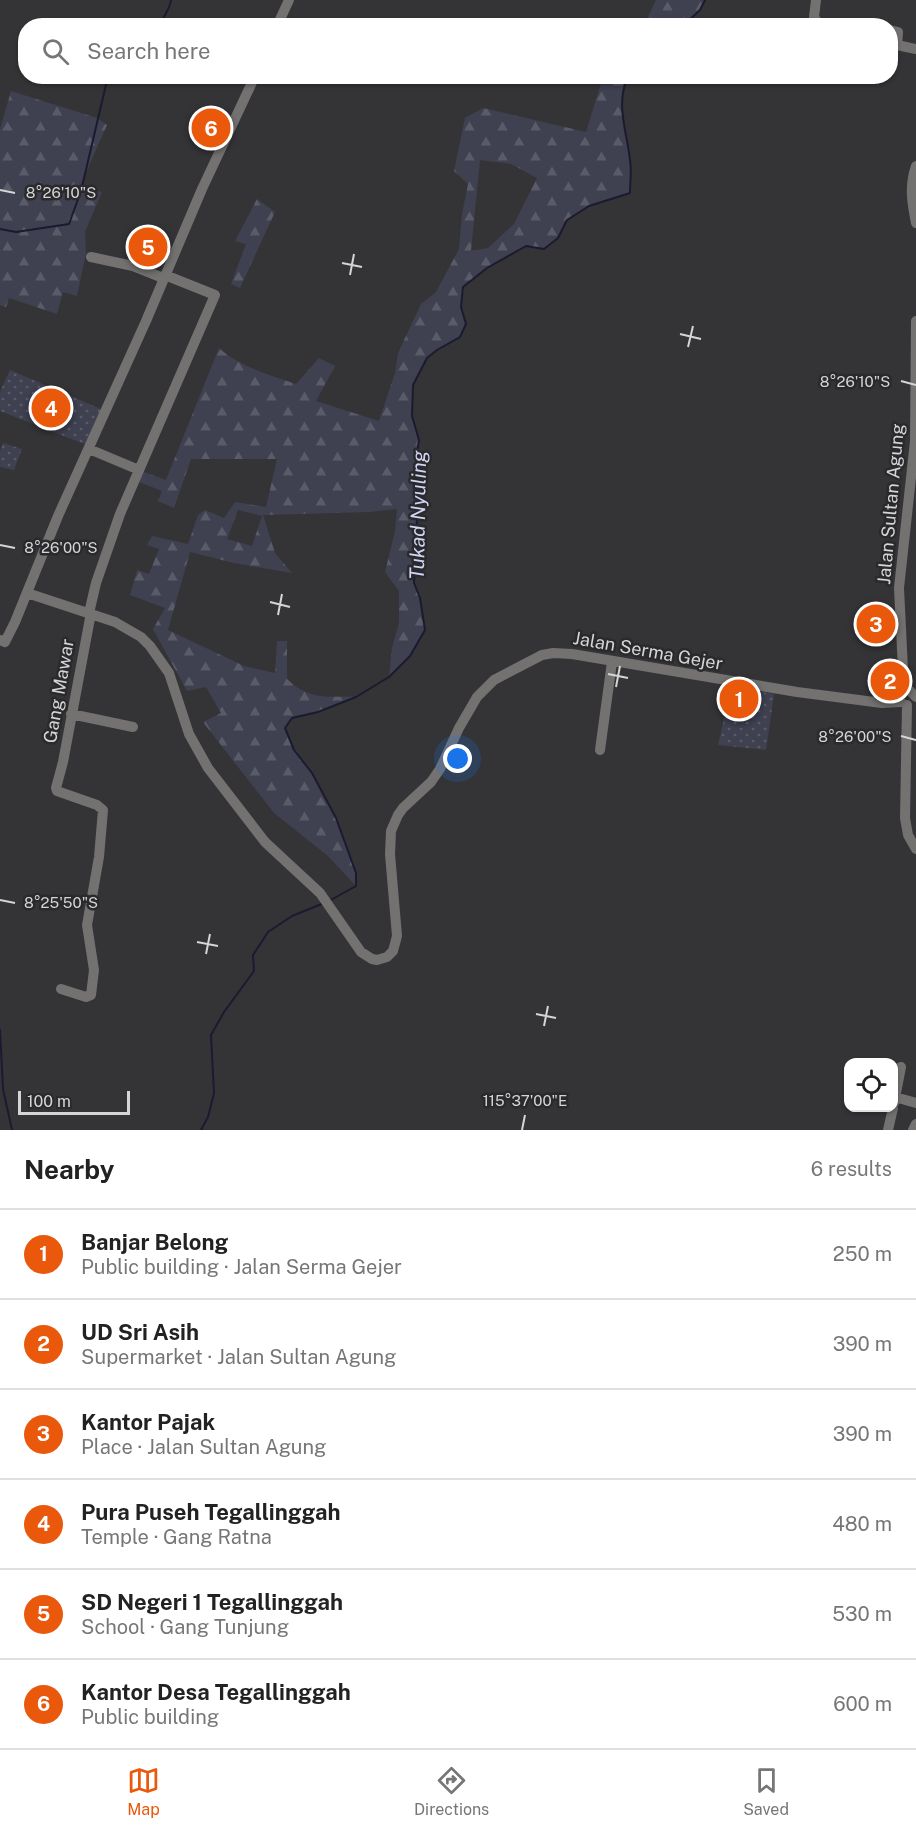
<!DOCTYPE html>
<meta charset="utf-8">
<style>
body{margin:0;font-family:"Public Sans",sans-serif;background:#f6f6f6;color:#222}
.controls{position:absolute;right:18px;bottom:18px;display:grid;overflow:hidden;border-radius:12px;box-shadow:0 2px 4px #0004}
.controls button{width:54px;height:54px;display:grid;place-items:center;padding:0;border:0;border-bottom:2px solid #e0e0e0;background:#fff;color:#222;font:30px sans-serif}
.scale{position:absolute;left:18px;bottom:15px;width:112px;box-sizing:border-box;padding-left:6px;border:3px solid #d5d5d7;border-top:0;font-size:16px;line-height:21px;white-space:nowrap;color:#d5d5d7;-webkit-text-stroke:4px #2a2a2d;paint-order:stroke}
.you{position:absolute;left:458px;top:759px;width:21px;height:21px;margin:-15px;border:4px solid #fff;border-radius:50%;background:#1a73e8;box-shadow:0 0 0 9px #1a73e833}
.badge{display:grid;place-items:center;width:39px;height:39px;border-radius:50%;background:#ea580c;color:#fff;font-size:20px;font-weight:700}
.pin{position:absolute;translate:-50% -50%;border:3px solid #fff;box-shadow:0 2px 6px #0006}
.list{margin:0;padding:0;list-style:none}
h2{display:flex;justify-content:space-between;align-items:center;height:78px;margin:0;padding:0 24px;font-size:26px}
h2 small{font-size:20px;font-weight:400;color:#767676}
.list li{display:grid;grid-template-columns:39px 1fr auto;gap:18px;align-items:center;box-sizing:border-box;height:90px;padding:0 24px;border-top:2px solid #e0e0e0}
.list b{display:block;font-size:22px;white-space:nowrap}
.list p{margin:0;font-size:20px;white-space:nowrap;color:#767676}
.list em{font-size:20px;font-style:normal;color:#767676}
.icon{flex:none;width:33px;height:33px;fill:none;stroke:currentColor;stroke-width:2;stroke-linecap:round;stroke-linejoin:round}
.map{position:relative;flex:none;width:916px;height:1130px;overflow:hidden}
.search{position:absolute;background:#fff;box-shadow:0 2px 4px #0004;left:18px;right:18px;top:18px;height:66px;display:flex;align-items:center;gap:15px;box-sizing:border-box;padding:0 21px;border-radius:24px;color:#767676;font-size:22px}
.sheet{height:618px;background:#fff}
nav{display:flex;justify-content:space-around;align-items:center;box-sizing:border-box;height:84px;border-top:2px solid #e0e0e0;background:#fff;font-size:16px;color:#767676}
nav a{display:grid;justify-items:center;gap:3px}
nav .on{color:#ea580c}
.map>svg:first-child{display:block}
</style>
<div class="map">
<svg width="916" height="1130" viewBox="0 0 916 1130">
<defs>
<pattern id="grass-dots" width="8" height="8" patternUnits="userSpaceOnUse" patternTransform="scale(1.5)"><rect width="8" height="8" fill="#3f4050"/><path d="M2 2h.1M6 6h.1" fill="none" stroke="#5a5b68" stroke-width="1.8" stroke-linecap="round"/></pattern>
<pattern id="forest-firs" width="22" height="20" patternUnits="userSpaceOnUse" patternTransform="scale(1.5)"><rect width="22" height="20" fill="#3f4050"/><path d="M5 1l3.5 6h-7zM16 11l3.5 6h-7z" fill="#5a5b68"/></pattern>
</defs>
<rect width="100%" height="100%" fill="#343437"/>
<!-- grass -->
<path fill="url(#grass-dots)" d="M 10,370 L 103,410 L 87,445 L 0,411 L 0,392 Z
M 3,443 L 22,449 L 14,470 L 0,467 L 0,451 Z
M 731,688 L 774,694 L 766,750 L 718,745 Z"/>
<!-- forest -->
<path fill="url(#forest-firs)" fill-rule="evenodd" d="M 656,0 L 705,0 L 700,10 L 683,25 L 644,25 Z
M 603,77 L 628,77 C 615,105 627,131 630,160 C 632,171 630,182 630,193 L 589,206 L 567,220 L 558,238 L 544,249 L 526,246 L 487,268 L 464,287 L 461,307 L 466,324 L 460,337 L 437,350 L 427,358 L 413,385 L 412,416 L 419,440 L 416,460 L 422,493 L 417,518 L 414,583 L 420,598 L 425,630 L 410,656 L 389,677 L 392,648 L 399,623 L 399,591 L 385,572 L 395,531 L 397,509 L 369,512 L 263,515 L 275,553 L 292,573 L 234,563 L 190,552 L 168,630 L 244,666 L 275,673 L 277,641 L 287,641 L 287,679 C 310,701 327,696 356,697 L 318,712 L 292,717 L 285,728 L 294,750 L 312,773 L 336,818 L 356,873 L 356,886 L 328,856 L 274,813 L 203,722 L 221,713 L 206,687 L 187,691 L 153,629 L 165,608 L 130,595 L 137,570 L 149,574 L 159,549 L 147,545 L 152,536 L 188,544 L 198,515 L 205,510 L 224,518 L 235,502 L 266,507 L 277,459 L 191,459 L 174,508 L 158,501 L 162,491 L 137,481 L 141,471 L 166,480 L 219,348 C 240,367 270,375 296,384 L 319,358 L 335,366 L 316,401 L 379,421 L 395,373 L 398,353 L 421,304 L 436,292 L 459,249 L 462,214 L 468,184 L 454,171 L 465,118 L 483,108 L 586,132 ZM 480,160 L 511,164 L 537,178 L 514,224 L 488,248 L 471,251 ZM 238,510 L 262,516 L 252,546 L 227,539 Z
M 11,91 L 97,118 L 107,125 L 80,186 L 102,192 L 85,232 L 86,253 L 77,296 L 63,292 L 57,314 L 9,298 L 6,307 L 0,305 L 0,129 Z
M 257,199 L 275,212 L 240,288 L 231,284 L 246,244 L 235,241 Z"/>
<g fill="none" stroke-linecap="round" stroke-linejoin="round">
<!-- stream -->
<path stroke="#1b1a31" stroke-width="2" d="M 156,26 L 162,23 C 164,14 170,9 171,0
M 683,26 L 700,10 L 705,0
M 0,229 L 16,232 L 69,224 L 81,191 L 108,76
M 329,901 L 356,886 L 356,873 L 336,818 L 312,773 L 294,750 L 285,728 L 292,718 L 318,712 L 356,697 L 389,677 L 410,656 L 425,630 L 420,598 L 414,583 L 417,518 L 422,493 L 416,460 L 419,440 L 412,416 L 413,385 L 427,358 L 437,350 L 460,337 L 466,324 L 461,307 L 463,287 L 487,268 L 526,246 L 544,249 L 558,238 L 567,220 L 589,206 L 630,193 C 630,182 632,171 630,160 C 627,131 615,105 628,76
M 0,1030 L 3,1089 L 12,1130
M 201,1130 L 208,1117 L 214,1093 L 211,1035 L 224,1012 L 254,971 L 253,955 L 268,932 L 292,916 L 324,903"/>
<!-- minor -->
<path stroke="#737271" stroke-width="10" d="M 816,0 L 814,17 L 818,23 L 859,26
M 277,26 L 289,0
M 890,30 L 898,32 L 897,45 L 916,49
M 916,166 C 909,186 912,203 916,223
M 91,257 L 133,266 L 163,278
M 89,449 L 139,470
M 27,593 L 115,622 L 141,637 L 150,646 L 169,673 L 189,734 L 208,768 L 265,842 L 320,893 L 361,952 L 372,959 L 377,960 L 387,957 L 393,951 L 397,936 L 390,854 L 391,831 L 398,815 L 403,808 L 431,782 L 440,769 L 459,728 L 477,697 L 494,680 L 542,655 L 553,653 L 572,654 L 797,692 L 882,703 L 901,702
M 89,613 L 96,583 L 120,514 L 215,295 L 165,275
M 0,640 L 5,642 L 15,622 L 58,516 L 146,321 L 202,189 L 255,76
M 904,690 L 899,588 L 915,441 L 916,321
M 904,690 L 909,690 L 916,697
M 907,705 L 905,818 L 908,835 L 916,849
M 71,714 L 133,727
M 600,750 L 612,662
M 61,989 L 86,997 L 91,995 L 94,970 L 87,925 L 99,857 L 103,810 L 97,805 L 57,791 L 56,788 L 63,762 L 91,613
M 895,1097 L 916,1103
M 894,1103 L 901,1067
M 888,1130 L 893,1108
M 913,1130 L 916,1124"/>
</g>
<!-- ticks -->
<path fill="none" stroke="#d5d5d7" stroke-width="2" d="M 0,190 L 15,193M 342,263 L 362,267M 350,275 L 354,254M 680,334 L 701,339M 688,347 L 693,326M 901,381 L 916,385M 0,545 L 15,548M 270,602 L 290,607M 278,615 L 282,594M 608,674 L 628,678M 616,687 L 620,666M 901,736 L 916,740M 0,900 L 15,903M 197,942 L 218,946M 206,954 L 210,934M 536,1014 L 556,1018M 544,1026 L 548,1006M 522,1130 L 525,1115"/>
<g text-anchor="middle" stroke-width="5" stroke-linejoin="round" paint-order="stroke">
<!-- street labels -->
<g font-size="18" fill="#d5d5d7" stroke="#2a2a2d">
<text transform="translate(891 504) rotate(-85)" y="6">Jalan Sultan Agung</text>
<text transform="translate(648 651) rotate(10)" y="6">Jalan Serma Gejer</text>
<text transform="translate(59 691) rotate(-80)" y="6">Gang Mawar</text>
</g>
<!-- water labels -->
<g font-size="20" font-style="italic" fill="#d4d5f6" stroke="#2a2a2d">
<text transform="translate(418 515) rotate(-89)" y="7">Tukad Nyuling</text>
</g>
</g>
<g font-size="15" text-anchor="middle" fill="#d5d5d7" stroke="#2a2a2d" stroke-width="5" stroke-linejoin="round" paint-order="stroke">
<text x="61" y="198">8°26'10"S</text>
<text x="855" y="387">8°26'10"S</text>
<text x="61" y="553">8°26'00"S</text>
<text x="855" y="742">8°26'00"S</text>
<text x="61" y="908">8°25'50"S</text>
<text x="525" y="1106">115°37'00"E</text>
</g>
</svg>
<div class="controls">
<button><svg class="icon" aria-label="locate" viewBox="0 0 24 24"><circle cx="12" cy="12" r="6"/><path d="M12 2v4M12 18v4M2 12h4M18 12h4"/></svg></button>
</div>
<div class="scale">100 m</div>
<div class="you"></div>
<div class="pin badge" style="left:739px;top:699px">1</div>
<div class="pin badge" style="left:890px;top:681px">2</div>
<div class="pin badge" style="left:876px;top:624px">3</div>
<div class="pin badge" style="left:51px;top:408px">4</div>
<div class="pin badge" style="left:148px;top:247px">5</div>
<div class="pin badge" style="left:211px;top:128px">6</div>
<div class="search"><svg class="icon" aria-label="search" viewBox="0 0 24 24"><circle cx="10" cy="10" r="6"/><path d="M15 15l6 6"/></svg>Search here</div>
</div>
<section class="sheet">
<h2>Nearby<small>6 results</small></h2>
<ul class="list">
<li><span class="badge">1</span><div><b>Banjar Belong</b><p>Public building · Jalan Serma Gejer</p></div><em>250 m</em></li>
<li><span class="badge">2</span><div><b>UD Sri Asih</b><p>Supermarket · Jalan Sultan Agung</p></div><em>390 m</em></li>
<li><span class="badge">3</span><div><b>Kantor Pajak</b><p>Place · Jalan Sultan Agung</p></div><em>390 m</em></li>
<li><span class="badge">4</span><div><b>Pura Puseh Tegallinggah</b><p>Temple · Gang Ratna</p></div><em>480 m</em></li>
<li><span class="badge">5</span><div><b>SD Negeri 1 Tegallinggah</b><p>School · Gang Tunjung</p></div><em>530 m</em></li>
<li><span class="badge">6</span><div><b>Kantor Desa Tegallinggah</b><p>Public building</p></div><em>600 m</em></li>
</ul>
</section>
<nav>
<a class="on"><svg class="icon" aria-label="map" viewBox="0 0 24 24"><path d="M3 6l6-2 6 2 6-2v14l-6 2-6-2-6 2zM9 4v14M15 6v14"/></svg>Map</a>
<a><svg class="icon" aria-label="directions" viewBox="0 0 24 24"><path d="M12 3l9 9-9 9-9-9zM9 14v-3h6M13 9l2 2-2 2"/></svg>Directions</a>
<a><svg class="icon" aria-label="saved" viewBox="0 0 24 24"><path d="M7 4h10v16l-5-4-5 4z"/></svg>Saved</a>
</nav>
